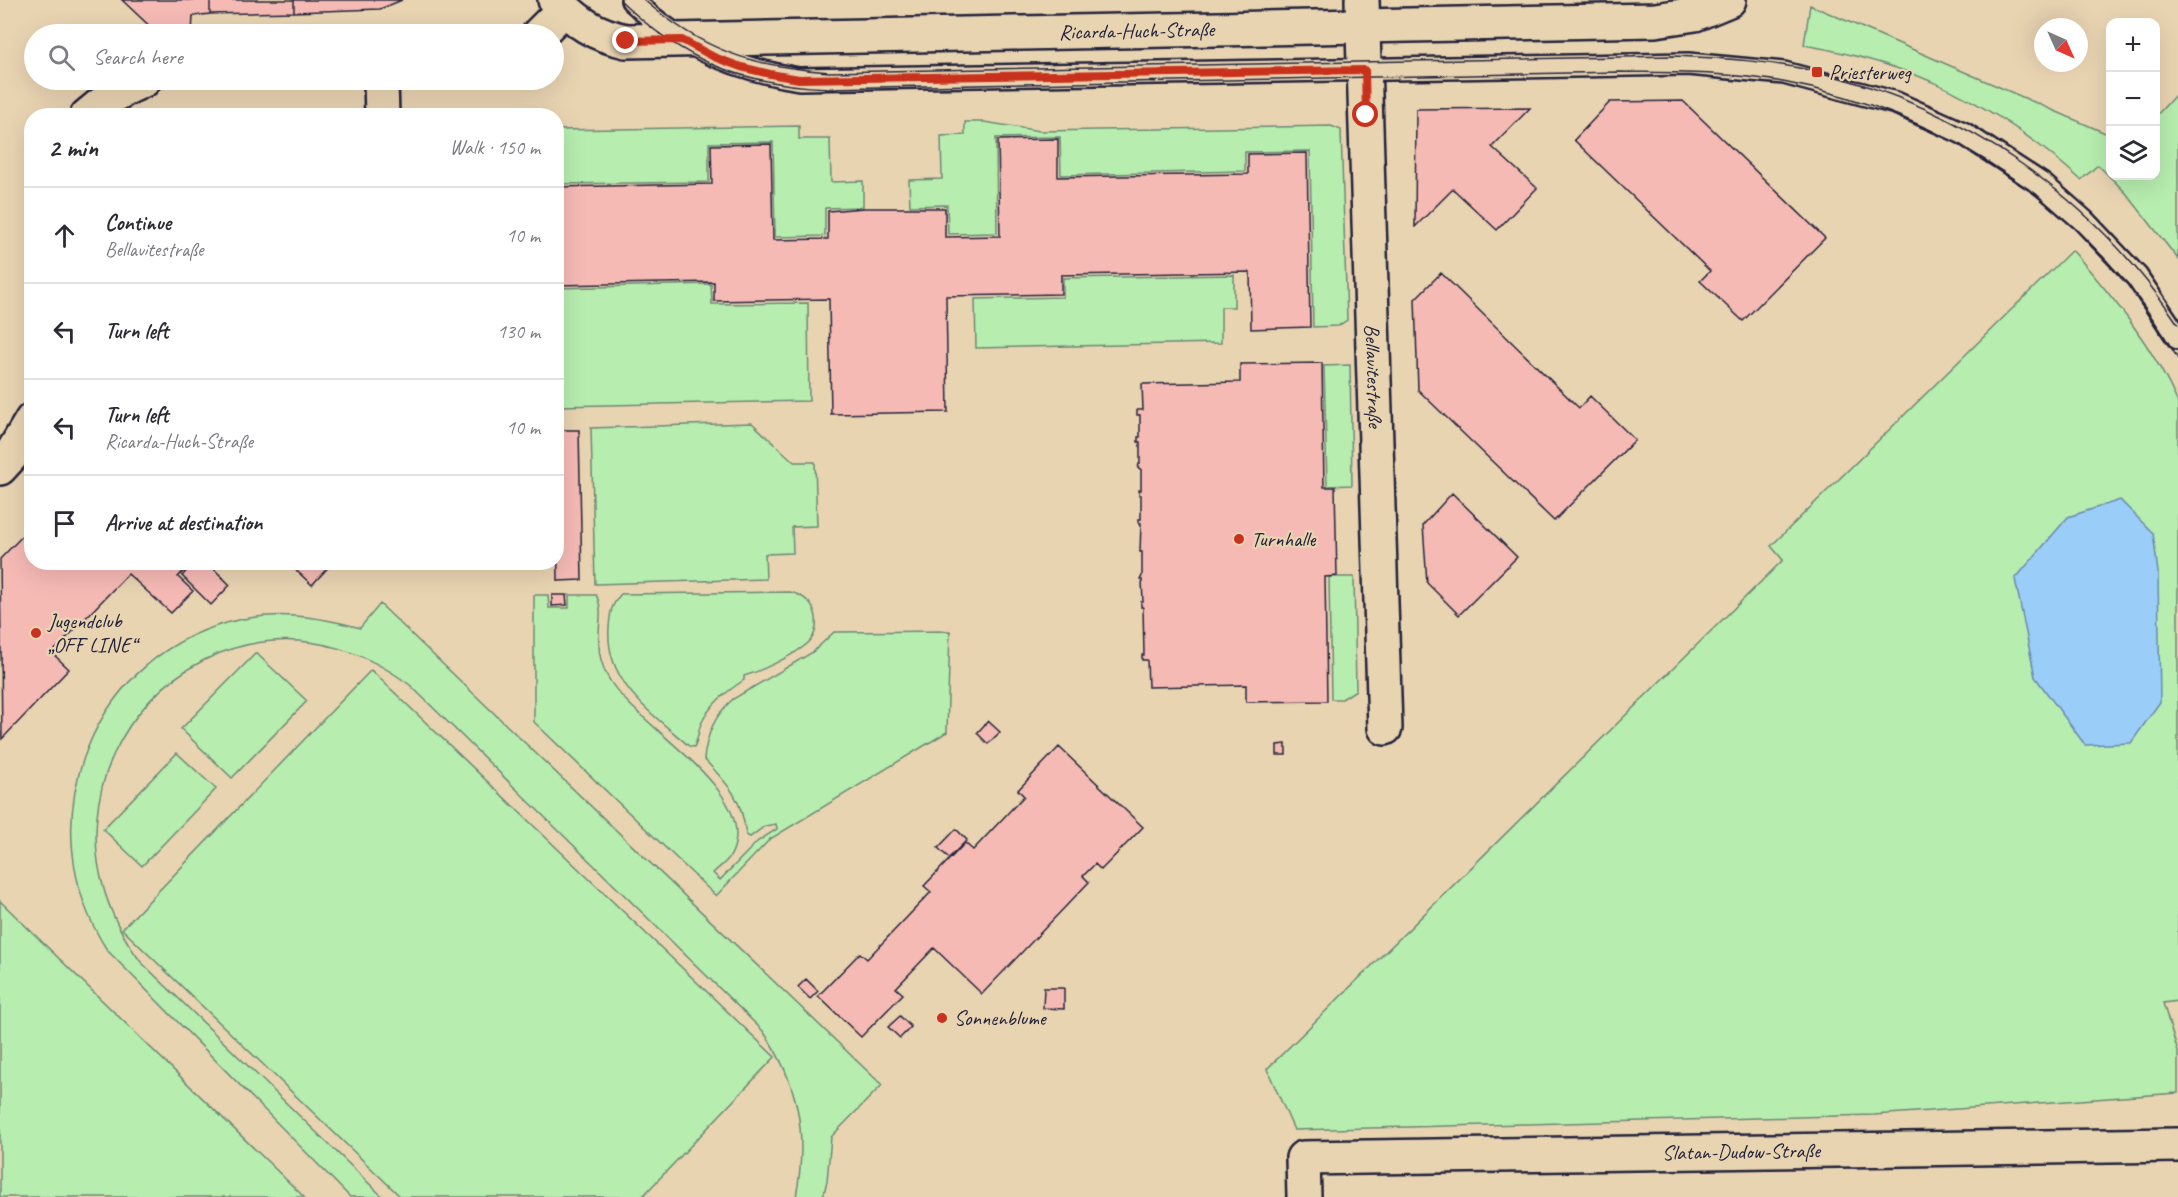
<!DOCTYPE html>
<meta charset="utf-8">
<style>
body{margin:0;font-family:Caveat,sans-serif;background:#f7f7f7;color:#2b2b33}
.controls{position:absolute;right:18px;top:18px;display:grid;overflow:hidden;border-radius:12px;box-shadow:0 6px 24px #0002}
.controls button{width:54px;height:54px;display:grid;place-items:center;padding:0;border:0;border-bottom:2px solid #e1e1e2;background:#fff;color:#2b2b33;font:30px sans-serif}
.compass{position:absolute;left:2034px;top:18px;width:54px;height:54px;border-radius:50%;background:#fff;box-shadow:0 6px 24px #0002;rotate:135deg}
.stop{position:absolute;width:18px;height:18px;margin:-14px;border:4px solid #c8321e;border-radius:50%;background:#fff}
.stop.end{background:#c8321e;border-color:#fff;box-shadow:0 2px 6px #0008}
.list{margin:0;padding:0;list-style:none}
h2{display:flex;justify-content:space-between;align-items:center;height:78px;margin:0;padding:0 24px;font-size:26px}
h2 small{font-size:20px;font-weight:400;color:#7c7c81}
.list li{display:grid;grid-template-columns:39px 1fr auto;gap:18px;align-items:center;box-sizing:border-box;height:96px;padding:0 24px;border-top:2px solid #e1e1e2}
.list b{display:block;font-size:22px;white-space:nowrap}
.list p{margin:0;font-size:20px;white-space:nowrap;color:#7c7c81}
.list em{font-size:20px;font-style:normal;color:#7c7c81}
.icon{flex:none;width:33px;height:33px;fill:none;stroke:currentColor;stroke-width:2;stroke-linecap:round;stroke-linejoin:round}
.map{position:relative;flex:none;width:2178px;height:1197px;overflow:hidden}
.search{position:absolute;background:#fff;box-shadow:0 6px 24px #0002;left:24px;top:24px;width:540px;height:66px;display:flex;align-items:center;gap:15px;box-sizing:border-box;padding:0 21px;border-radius:33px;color:#7c7c81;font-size:22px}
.panel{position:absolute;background:#fff;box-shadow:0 6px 24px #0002;left:24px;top:108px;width:540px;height:462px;border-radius:24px}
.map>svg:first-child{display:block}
</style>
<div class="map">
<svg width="2178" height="1197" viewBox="0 0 2178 1197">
<rect width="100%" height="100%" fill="#e9d4b2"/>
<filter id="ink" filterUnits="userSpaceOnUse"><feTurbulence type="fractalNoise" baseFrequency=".0167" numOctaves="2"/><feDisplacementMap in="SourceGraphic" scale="12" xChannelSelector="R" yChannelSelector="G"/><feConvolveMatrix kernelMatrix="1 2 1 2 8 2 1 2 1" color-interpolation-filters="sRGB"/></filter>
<g filter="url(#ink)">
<!-- green -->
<path fill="#b7edaf" stroke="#6c8875" stroke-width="1.5" d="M 1810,5 L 2110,135 L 2110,176 L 2156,176 L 2156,116 L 2178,92 L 2178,259 L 2126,193 L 2098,165 L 2081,180 C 1997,104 1915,64 1804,45 Z
M 965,122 L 984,122 L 1040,131 L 1331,126 L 1341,130 L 1347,320 L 1338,326 L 1313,327 L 1310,151 L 1245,152 L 1245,171 L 1061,175 L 1060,137 L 996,138 L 997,233 L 948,234 L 947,205 L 910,206 L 909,180 L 942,179 L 941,136 L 965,135 Z
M 799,126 L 799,139 L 830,139 L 831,182 L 863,181 L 863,207 L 825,208 L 825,236 L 775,237 L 773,142 L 709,143 L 709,182 L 557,184 L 557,130 Z
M 2072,250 C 2113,297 2153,346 2178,403 L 2178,1001 L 2163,1003 L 2178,1052 L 2178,1093 L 1874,1115 L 1294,1130 L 1267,1069 L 1783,560 L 1771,546 Z
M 1234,275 L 1234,307 L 1221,307 L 1221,343 L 976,348 L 975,299 L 1063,297 L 1063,278 Z
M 711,284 L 712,304 L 808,303 L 809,401 L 557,406 L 557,288 Z
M 1350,365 L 1352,485 L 1327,486 L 1324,366 Z
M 752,423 L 794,462 L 815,462 L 817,526 L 792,527 L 793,553 L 765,554 L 766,579 L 595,584 L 591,428 Z
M 1329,577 L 1354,577 L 1356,690 L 1342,699 L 1331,699 Z
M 790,592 C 802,595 811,601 815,613 C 818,623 816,636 808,643 C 795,655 761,671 744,676 L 744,680 C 726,692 710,704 701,724 C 698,731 698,740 694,747 L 689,746 C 652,713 605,683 609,628 C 610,613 611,605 621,594 Z
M 534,595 L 548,595 L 549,608 L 569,608 L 569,595 L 596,595 C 603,607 599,622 599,635 C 598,651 601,666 609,679 C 636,727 760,790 732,853 C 729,861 719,867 713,873 L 720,880 L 758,841 L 777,829 L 776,824 L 765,826 L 750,837 L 746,835 C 742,798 729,785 704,759 C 707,734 714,716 733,699 L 813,652 L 834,632 L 950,631 L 947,732 L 770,839 L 716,896 L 534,722 Z
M 380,604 L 882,1085 L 831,1137 L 827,1181 L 823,1197 L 796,1197 C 808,1134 799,1084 763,1031 L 410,685 C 219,542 0,774 141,962 L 383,1197 L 350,1197 L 107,950 C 25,822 92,649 243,619 C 283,611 322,617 360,628 Z
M 256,653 L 307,701 L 232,778 L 181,729 Z
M 371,670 L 775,1057 L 642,1197 L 401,1197 L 122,929 Z
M 177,753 L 216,789 L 142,866 L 103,829 Z
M 0,901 L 304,1197 L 0,1197 Z"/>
<!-- water -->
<path fill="#9acdf7" stroke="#6a89ac" stroke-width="1.5" d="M 2120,500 L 2153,533 L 2158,572 L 2160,702 L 2131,743 L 2085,745 L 2035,677 L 2015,579 L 2068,517 Z"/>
<!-- building -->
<path fill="#f6bab5" stroke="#22223b" stroke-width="1.5" d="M 122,0 L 210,0 L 210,14 L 193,16 L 192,34 L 158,34 Z
M 210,0 L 294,0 L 294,12 L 210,14 Z
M 294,0 L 402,0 L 380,9 L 294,12 Z
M 1683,101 L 1825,238 L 1743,321 L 1700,281 L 1710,271 L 1574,140 L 1610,102 Z
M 1530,108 L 1492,147 L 1537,188 L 1497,230 L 1453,189 L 1415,227 L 1416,109 Z
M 165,111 L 197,111 L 197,116 L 160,116 Z
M 1058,139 L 1058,177 L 1248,174 L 1248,154 L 1307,153 L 1310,327 L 1251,329 L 1250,272 L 1061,275 L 1061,294 L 946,296 L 948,412 L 831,414 L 829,299 L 714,301 L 714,282 L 556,285 L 556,187 L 712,184 L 711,145 L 771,144 L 773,240 L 828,239 L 828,211 L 864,208 L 945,208 L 945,237 L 1000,236 L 998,140 Z
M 1441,273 L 1579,408 L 1590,396 L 1635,440 L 1554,521 L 1418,390 L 1415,299 Z
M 1322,363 L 1324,487 L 1335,487 L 1336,532 L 1337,576 L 1325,577 L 1327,701 L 1246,702 L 1246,685 L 1148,687 L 1147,660 L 1142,660 L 1142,655 L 1144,655 L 1143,607 L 1141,607 L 1141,602 L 1143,602 L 1142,580 L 1140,580 L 1142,576 L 1142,552 L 1140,552 L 1141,523 L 1139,523 L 1139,519 L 1141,519 L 1141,495 L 1139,495 L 1139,490 L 1141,490 L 1141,469 L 1138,468 L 1139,464 L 1140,464 L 1140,442 L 1138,442 L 1138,437 L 1140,437 L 1140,415 L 1137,415 L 1137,410 L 1143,410 L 1142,384 L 1240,382 L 1240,364 Z
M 556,430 L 579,430 L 582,580 L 558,581 Z
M 1452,493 L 1517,557 L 1459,615 L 1427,583 L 1423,525 Z
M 32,526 L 32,562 L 192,562 L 178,577 L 193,591 L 171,613 L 128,574 L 52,653 L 69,669 L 2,739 L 0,559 Z
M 195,562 L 207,562 L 230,585 L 211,605 L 182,576 Z
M 287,562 L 333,562 L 312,585 Z
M 552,595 L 566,595 L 567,605 L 552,606 Z
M 988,721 L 1000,732 L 988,744 L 977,733 Z
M 1286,744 L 1286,755 L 1277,755 L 1277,745 Z
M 1059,747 L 1143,827 L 1101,870 L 1095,864 L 1083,876 L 1089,882 L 982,994 L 934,948 L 896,988 L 903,994 L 861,1037 L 818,996 L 860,953 L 867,959 L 931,892 L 924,886 L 965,843 L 973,850 L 1024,796 L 1018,790 Z
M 956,829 L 967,840 L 949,858 L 938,848 Z
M 806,979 L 818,991 L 810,999 L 798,987 Z
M 1044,988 L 1064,988 L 1064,1009 L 1043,1008 Z
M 900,1016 L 911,1027 L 900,1038 L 888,1027 Z"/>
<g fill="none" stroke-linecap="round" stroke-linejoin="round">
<!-- lane casing -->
<g stroke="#22223b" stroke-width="26">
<path id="lane" d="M 632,0 C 679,46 735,69 799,79 L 1688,64 L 1784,73 L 1896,103 L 1963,133 L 2043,185 L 2084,221 L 2137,277 L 2178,338"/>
</g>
<!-- street casing -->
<g stroke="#22223b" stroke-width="38">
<g id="street">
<path id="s1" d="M 555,0 C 579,23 593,34 626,41 L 1655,20 L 1695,14 L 1729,0"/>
<path id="s2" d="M 1362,0 L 1385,728"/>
<path d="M 539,34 L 564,9"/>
<path d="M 381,80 L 382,116"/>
<path d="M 87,116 C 105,100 122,89 144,80"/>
<path d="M 0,468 L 10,457 L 32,420"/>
<path id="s3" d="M 1304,1197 L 1303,1158 L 2178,1145"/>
</g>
</g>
<!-- lane -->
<use href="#lane" stroke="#e9d4b2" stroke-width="21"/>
<!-- street -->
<use href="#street" stroke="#e9d4b2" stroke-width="33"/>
<!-- tram -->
<path stroke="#22223b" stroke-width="1.5" d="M 620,0 C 683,61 742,85 829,88 L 1620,72 C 1674,73 1729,72 1783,82 C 1947,112 2095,213 2178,359
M 644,0 C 702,50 753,67 829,72 L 1674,56 C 1722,58 1771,61 1818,72 C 1966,108 2094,198 2178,324"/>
</g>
</g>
<g fill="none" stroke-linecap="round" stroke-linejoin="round" filter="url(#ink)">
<!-- route -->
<path stroke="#c8321e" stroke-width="8" d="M 626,41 L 682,40 L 714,57 L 741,67 L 770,74 L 799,79 L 1365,70 L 1366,115"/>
</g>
<!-- markers -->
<g fill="#c8321e" stroke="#e9d4b2" stroke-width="2">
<rect x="1811" y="66" width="12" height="12" rx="3"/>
<circle cx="1239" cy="539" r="6"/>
<circle cx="36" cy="633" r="6"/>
<circle cx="942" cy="1018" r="6"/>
</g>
<g text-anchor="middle" stroke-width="4.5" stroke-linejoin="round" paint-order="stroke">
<!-- street labels -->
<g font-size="21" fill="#22223b" stroke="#e9d4b2">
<text dy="7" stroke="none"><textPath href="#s1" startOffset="594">Ricarda-Huch-Straße</textPath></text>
<text dy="7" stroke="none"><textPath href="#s2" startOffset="376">Bellavitestraße</textPath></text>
<text dy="7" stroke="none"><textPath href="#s3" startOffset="477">Slatan-Dudow-Straße</textPath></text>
</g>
<!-- poi labels -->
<g font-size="21" fill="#22223b" stroke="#e9d4b2" text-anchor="start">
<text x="1829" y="79">Priesterweg</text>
<text x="1251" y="546">Turnhalle</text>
<text x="48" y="628">Jugendclub<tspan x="48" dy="24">„OFF LINE“</tspan></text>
<text x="954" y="1025">Sonnenblume</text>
</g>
</g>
</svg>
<div class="controls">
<button>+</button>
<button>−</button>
<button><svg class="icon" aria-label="layers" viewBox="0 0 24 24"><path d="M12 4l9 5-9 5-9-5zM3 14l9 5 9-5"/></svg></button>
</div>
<svg class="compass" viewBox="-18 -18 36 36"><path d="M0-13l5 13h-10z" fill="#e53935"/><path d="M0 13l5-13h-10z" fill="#7c7c81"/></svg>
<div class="stop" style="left:1366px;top:115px"></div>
<div class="stop end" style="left:626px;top:41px"></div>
<div class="search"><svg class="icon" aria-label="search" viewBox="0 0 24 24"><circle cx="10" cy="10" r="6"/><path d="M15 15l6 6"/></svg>Search here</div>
<section class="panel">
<h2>2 min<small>Walk · 150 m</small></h2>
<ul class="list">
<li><svg class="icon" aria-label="ahead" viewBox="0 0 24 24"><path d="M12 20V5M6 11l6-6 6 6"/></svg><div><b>Continue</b><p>Bellavitestraße</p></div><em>10 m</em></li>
<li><svg class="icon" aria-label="left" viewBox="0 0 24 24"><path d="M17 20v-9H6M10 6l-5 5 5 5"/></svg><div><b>Turn left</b></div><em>130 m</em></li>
<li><svg class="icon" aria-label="left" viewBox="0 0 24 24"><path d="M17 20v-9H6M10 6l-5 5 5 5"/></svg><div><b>Turn left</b><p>Ricarda-Huch-Straße</p></div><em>10 m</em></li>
<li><svg class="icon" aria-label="arrive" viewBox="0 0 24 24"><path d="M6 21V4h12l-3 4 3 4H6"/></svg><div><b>Arrive at destination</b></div></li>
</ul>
</section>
</div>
